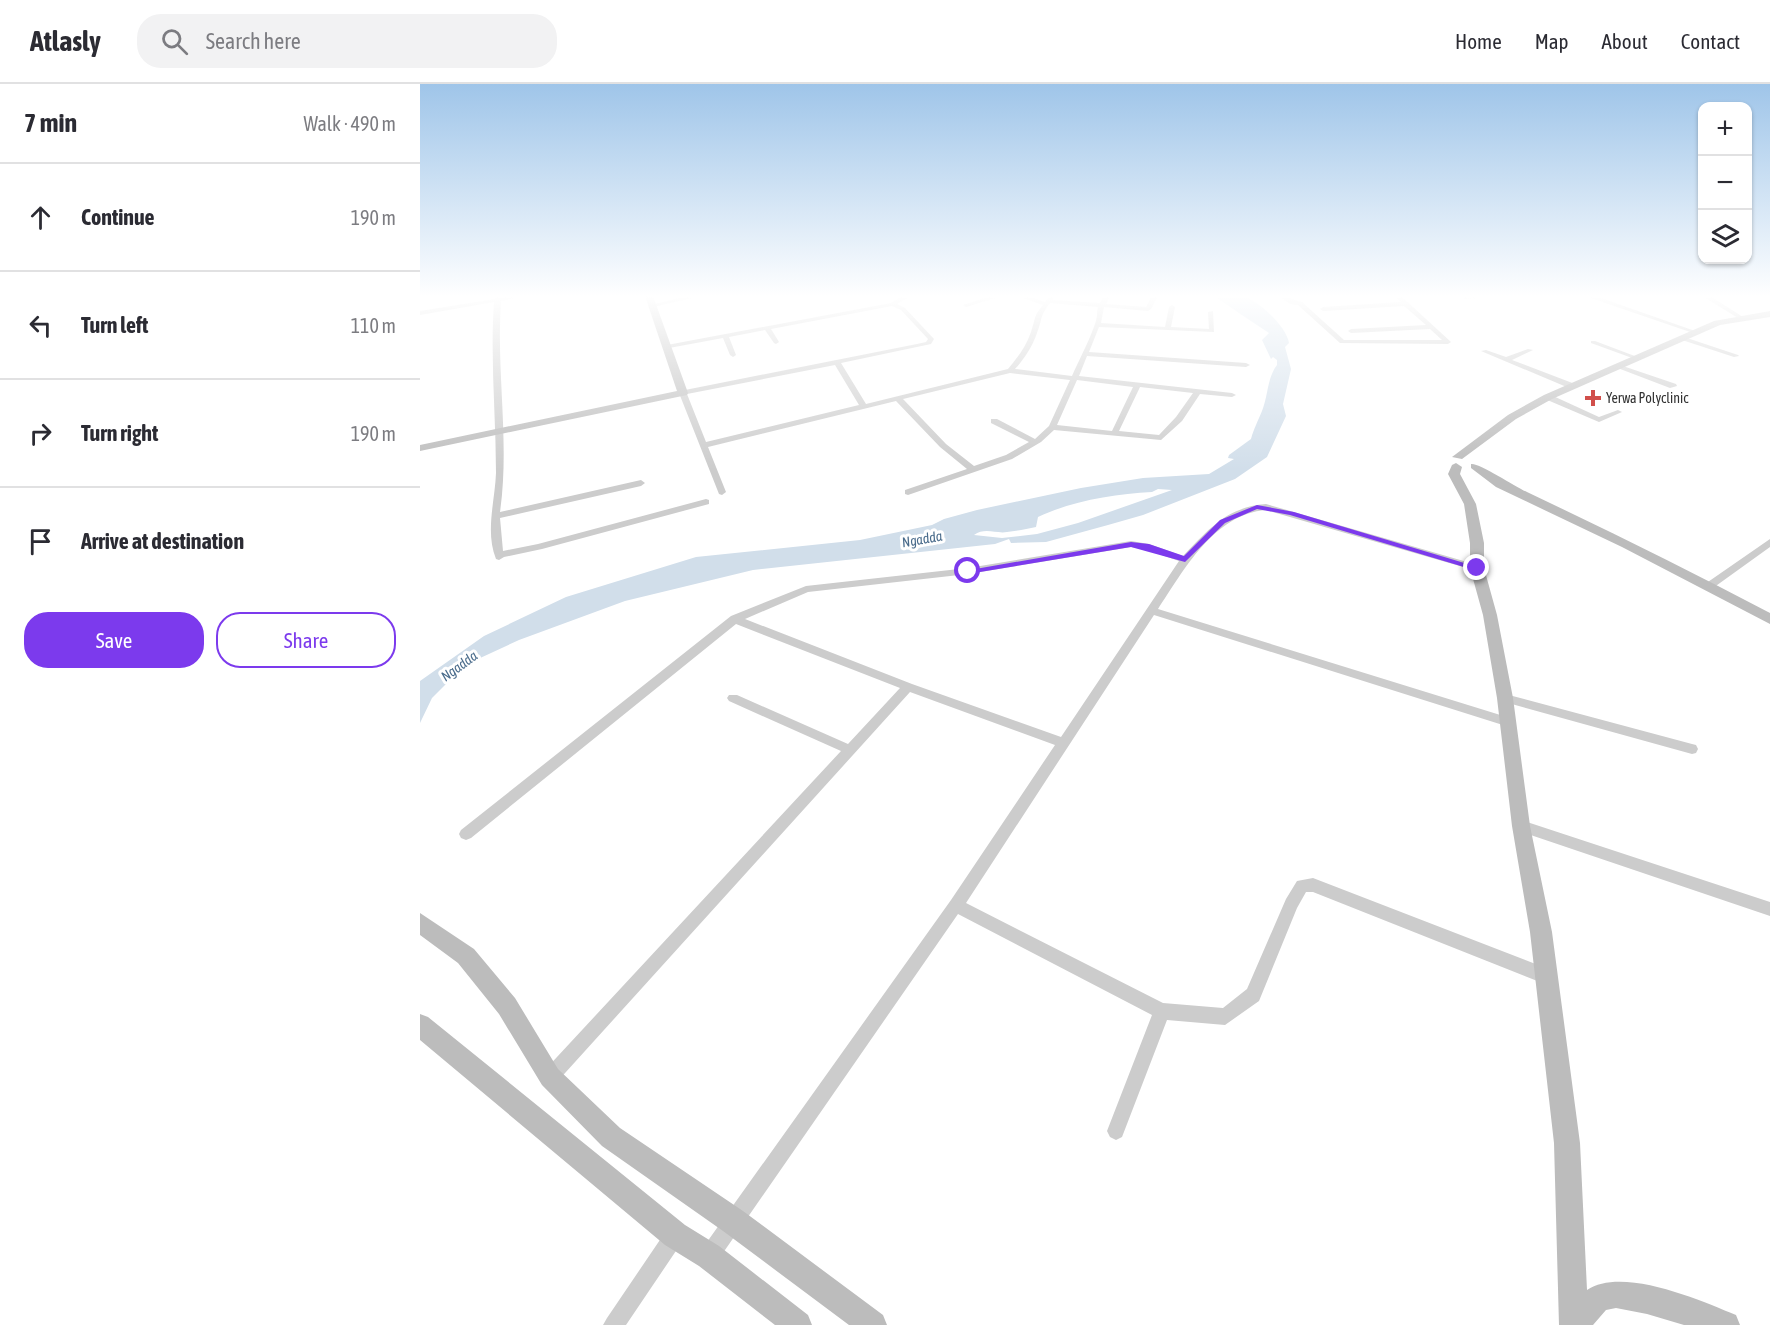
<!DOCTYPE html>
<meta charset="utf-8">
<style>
body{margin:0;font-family:"Asap Condensed",sans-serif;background:#f2f2f3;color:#2b2b33}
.controls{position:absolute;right:18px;top:18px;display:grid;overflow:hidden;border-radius:12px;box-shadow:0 2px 4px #0004}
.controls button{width:54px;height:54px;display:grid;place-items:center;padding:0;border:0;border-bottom:2px solid #e1e1e2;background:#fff;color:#2b2b33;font:30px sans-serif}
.stop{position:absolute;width:18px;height:18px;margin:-14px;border:4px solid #7c3aed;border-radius:50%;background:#fff}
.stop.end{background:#7c3aed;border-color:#fff;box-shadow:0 2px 6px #0008}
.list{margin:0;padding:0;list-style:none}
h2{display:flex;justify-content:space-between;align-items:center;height:78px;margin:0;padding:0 24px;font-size:26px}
h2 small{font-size:20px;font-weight:400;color:#7c7c81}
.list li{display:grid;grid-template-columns:39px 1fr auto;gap:18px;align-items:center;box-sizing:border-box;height:108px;padding:0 24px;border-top:2px solid #e1e1e2}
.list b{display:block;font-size:22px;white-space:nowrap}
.list em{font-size:20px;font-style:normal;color:#7c7c81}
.actions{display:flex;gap:12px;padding:18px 24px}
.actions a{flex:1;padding:14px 0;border:2px solid #7c3aed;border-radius:24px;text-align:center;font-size:21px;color:#7c3aed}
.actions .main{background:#7c3aed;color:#fff}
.icon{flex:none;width:33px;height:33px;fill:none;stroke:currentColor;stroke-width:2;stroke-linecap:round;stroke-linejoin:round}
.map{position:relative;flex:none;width:1350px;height:1241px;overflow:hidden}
header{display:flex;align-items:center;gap:36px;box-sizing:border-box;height:84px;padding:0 30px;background:#fff;border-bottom:2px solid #e1e1e2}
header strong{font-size:28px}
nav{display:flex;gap:33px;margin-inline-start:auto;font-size:21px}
.search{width:420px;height:54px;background:#f2f2f3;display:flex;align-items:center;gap:15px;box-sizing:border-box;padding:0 21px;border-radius:24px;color:#7c7c81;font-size:22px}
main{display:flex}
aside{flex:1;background:#fff}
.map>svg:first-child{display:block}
</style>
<header>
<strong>Atlasly</strong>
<div class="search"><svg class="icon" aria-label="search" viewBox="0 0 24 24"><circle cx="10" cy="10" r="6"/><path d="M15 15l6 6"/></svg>Search here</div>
<nav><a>Home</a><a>Map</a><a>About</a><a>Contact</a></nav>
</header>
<main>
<aside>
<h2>7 min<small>Walk · 490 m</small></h2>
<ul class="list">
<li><svg class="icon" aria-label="ahead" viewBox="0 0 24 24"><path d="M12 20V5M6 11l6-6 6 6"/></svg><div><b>Continue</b></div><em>190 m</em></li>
<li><svg class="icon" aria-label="left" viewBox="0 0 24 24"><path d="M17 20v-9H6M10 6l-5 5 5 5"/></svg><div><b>Turn left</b></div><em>110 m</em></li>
<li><svg class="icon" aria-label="right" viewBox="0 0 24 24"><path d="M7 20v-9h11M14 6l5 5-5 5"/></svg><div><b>Turn right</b></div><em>190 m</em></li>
<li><svg class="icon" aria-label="arrive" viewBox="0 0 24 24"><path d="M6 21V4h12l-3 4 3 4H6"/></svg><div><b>Arrive at destination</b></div></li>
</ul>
<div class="actions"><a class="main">Save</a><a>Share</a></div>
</aside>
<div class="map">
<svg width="1350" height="1241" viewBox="0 0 1350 1241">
<rect width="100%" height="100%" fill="#fff"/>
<!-- water -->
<path fill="#d1deea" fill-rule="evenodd" d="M 794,212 C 803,212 815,210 823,212 C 839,217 867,243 869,259 L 865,263 L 871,285 L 863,320 L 866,332 L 847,373 L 815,395 L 723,431 L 688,441 L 626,458 L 591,459 L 589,455 L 575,460 L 333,486 L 205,517 L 99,556 L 58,575 L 37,589 L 12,614 L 0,639 L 0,597 L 64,552 L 146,513 L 276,473 L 440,456 L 512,441 L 524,435 L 557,426 L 661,404 L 723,394 L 789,390 L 814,375 L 808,374 L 809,371 L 831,355 C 834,344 838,337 842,327 C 848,313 847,294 857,281 L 857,276 L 853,273 L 851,275 L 842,256 L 849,249 C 831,237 813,225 794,212 ZM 738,405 L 752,406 L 658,439 L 617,450 L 582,454 L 554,451 C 565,443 576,450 587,448 C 597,447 607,445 616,443 L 618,433 C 652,417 694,410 732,408 Z"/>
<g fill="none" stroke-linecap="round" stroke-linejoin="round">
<!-- street -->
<path fill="#ccc" fill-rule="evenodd" d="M 75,212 L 104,212 L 81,217 C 76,288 90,358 80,428 L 221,396 L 225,399 L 221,402 L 80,434 L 83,467 L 118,460 L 286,415 L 289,416 L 289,420 L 122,465 L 84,473 L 79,476 L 76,475 C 65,448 75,417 76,389 C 76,332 70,275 74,218 L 0,231 L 0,227 L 75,215 Z
M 268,212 L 281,212 L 233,223 L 230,221 Z
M 482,212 L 491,212 L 477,220 L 485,224 L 514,255 L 511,260 L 421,279 L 446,320 L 588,285 C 597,274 606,263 611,248 C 616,234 613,233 623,221 L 597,212 L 607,212 L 625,218 L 629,212 L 634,212 L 633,216 L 680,219 L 684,212 L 690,212 L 686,220 L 726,223 L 732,212 L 738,212 L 731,225 L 728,227 L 684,223 L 681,239 L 745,243 L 749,223 L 752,221 L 755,223 L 751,243 L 789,245 L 788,228 L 793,227 L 794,248 L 679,243 L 669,268 L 826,279 L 830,281 L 826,283 L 667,272 L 659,292 L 812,309 L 816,311 L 812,313 L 780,310 L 762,337 L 741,356 L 634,346 L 621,358 L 592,375 L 488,411 L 485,410 L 485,406 L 547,385 L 520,363 L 476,317 L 288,363 L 306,408 L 302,411 L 299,410 L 259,309 L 260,307 L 497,260 L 506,258 L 508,255 L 481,226 L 472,222 L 351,245 L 359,258 L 356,260 L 354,259 L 345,246 L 309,253 L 316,271 L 313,273 L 310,271 L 303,254 L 249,264 L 247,263 L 247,261 L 471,219 ZM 630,219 L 678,223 C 677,226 677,229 677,232 C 675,246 658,278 652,292 L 595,285 C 605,274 612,263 617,249 C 623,234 619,233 630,219 ZM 415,281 L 439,321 L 286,358 L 267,310 ZM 590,289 L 650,296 L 629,342 L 615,355 L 577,335 L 571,335 L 571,339 L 609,358 L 586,371 L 554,382 L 526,360 L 483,315 ZM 657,296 L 713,303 L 692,347 L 637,341 ZM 720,303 L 773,309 L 756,333 L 739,351 L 699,347 Z
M 571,212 L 582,212 L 546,223 L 543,221 Z
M 859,212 C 868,212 874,216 882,218 L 924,256 L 1022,256 L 1010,245 L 931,249 L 928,247 L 931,245 L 1006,241 L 984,222 L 903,227 L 900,225 L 903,223 L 981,218 L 974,212 L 981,212 L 1031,258 L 1028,260 L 920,259 L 878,221 L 870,220 Z
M 1046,212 L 1082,212 L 1044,215 Z
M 1165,212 L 1175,212 L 1278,248 L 1273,249 Z
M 1282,212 L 1290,212 L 1323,233 L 1318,234 Z
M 1261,252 L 1318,271 L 1319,272 L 1314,273 L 1259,255 L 1258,254 Z
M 1171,257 L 1175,257 L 1220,274 L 1215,275 L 1171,259 Z
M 1108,265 L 1113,266 L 1092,276 L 1155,300 L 1155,304 L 1149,304 L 1061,267 L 1066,266 L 1086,273 Z
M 1197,280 L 1256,300 L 1257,302 L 1250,304 L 1195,283 L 1195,281 Z
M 1125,311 L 1131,311 L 1179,333 L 1198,326 L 1202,328 L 1179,338 L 1125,315 Z
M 846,420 L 1061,482 L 1062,484 L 1057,487 L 846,426 C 794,430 764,486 738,525 L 1090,634 L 1092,637 L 1090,640 L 1086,642 L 734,531 L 546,819 L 743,919 L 803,924 L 827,905 L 866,815 L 877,797 L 893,794 L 1131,886 L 1133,892 L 1131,898 L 1125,900 L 893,808 L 886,808 L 877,824 L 839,917 L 805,941 L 747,936 L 702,1053 L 696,1056 L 690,1053 L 687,1047 L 732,931 L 538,830 L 296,1179 L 289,1182 L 282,1179 L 279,1172 L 282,1165 L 531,816 L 635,661 L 490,608 L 136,999 L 130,1002 L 124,999 L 121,993 L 124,987 L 421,667 L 309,617 L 307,614 L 309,611 L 317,611 L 428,660 L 480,604 L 316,540 L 51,754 L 46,756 L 41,754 L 39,750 L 41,746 L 311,532 L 386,502 L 548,484 L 711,457 L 729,460 L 763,472 C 789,445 807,423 846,420 ZM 711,463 L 724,465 L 759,477 L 641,653 L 492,600 L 325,535 L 388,508 L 548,490 Z
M 1350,455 L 1350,463 L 1293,504 L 1285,504 L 1284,502 L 1285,500 Z
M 1085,610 L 1272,660 L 1276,661 L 1278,665 L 1276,669 L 1272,670 L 1081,617 L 1079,614 L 1081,611 Z
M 1101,736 L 1350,818 L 1350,832 L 1096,746 L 1094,742 L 1096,738 Z
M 255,1141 L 262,1144 L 265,1151 L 262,1158 L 206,1241 L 183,1241 L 187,1234 L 248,1144 Z"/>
<!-- secondary -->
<path fill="#bcbcbc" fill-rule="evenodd" d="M 225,212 L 233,212 L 268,309 L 267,311 L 0,367 L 0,361 L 257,307 Z
M 1350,227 L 1350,233 L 1300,241 L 1132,315 L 1096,335 L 1042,375 L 1032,373 L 1088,331 L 1124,311 L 1294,237 Z
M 1036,379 L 1042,383 L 1040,390 L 1056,420 L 1064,459 L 1064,484 L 1077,531 L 1093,614 L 1110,742 L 1132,848 L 1160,1059 L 1167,1206 C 1202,1182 1280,1216 1316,1231 L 1320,1241 L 1264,1241 L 1227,1230 L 1196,1224 L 1186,1226 L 1173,1241 L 1139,1241 L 1134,1059 L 1110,848 L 1092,742 L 1077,614 L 1063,531 L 1050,484 L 1050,459 L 1044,420 L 1028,390 L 1032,381 Z
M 1051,380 C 1058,378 1096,403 1107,408 C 1189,447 1270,487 1350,529 L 1350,540 L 1202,463 L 1076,403 L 1051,384 Z
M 0,829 L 54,865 L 95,914 L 138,985 L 200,1044 L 323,1127 L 463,1231 L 467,1241 L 429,1241 L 303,1147 L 182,1062 L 122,1001 L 79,930 L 38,879 L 0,851 Z
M 0,930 L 8,933 L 265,1141 L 299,1162 L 388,1231 L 392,1241 L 355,1241 L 279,1182 L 245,1161 L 0,956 Z"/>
</g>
<!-- sky -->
<linearGradient id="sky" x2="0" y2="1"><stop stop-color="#9fc5e9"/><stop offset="0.55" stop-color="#fff"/><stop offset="1" stop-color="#fff" stop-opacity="0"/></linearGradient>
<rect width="1350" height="386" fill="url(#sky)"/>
<!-- route -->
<path fill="#7c3aed" d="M 837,421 L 874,428 L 1061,484 L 1054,486 L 870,431 L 837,425 L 805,439 L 765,478 L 711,463 L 548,490 L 544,487 L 711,458 L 729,460 L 764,472 L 800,436 Z"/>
<!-- markers -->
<path fill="#d14f4b" stroke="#fff" stroke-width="2" d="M1170 305h6v6h6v6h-6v6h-6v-6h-6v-6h6z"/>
<g text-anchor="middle" stroke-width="6" stroke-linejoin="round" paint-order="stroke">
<!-- far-poi labels -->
<g font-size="14" fill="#323232" stroke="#fff" text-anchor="start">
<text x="1186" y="319">Yerwa Polyclinic</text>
</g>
<!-- far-water labels -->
<g font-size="14" font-style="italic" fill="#496b8b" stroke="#fff">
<text transform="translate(502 455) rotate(-10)" y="5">Ngadda</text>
<text transform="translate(39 582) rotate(-36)" y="5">Ngadda</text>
</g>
</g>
</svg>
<div class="controls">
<button>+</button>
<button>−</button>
<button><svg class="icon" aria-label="layers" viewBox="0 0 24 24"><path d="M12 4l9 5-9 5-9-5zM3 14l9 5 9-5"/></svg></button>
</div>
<div class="stop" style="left:548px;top:487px"></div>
<div class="stop end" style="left:1057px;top:484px"></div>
</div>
</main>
